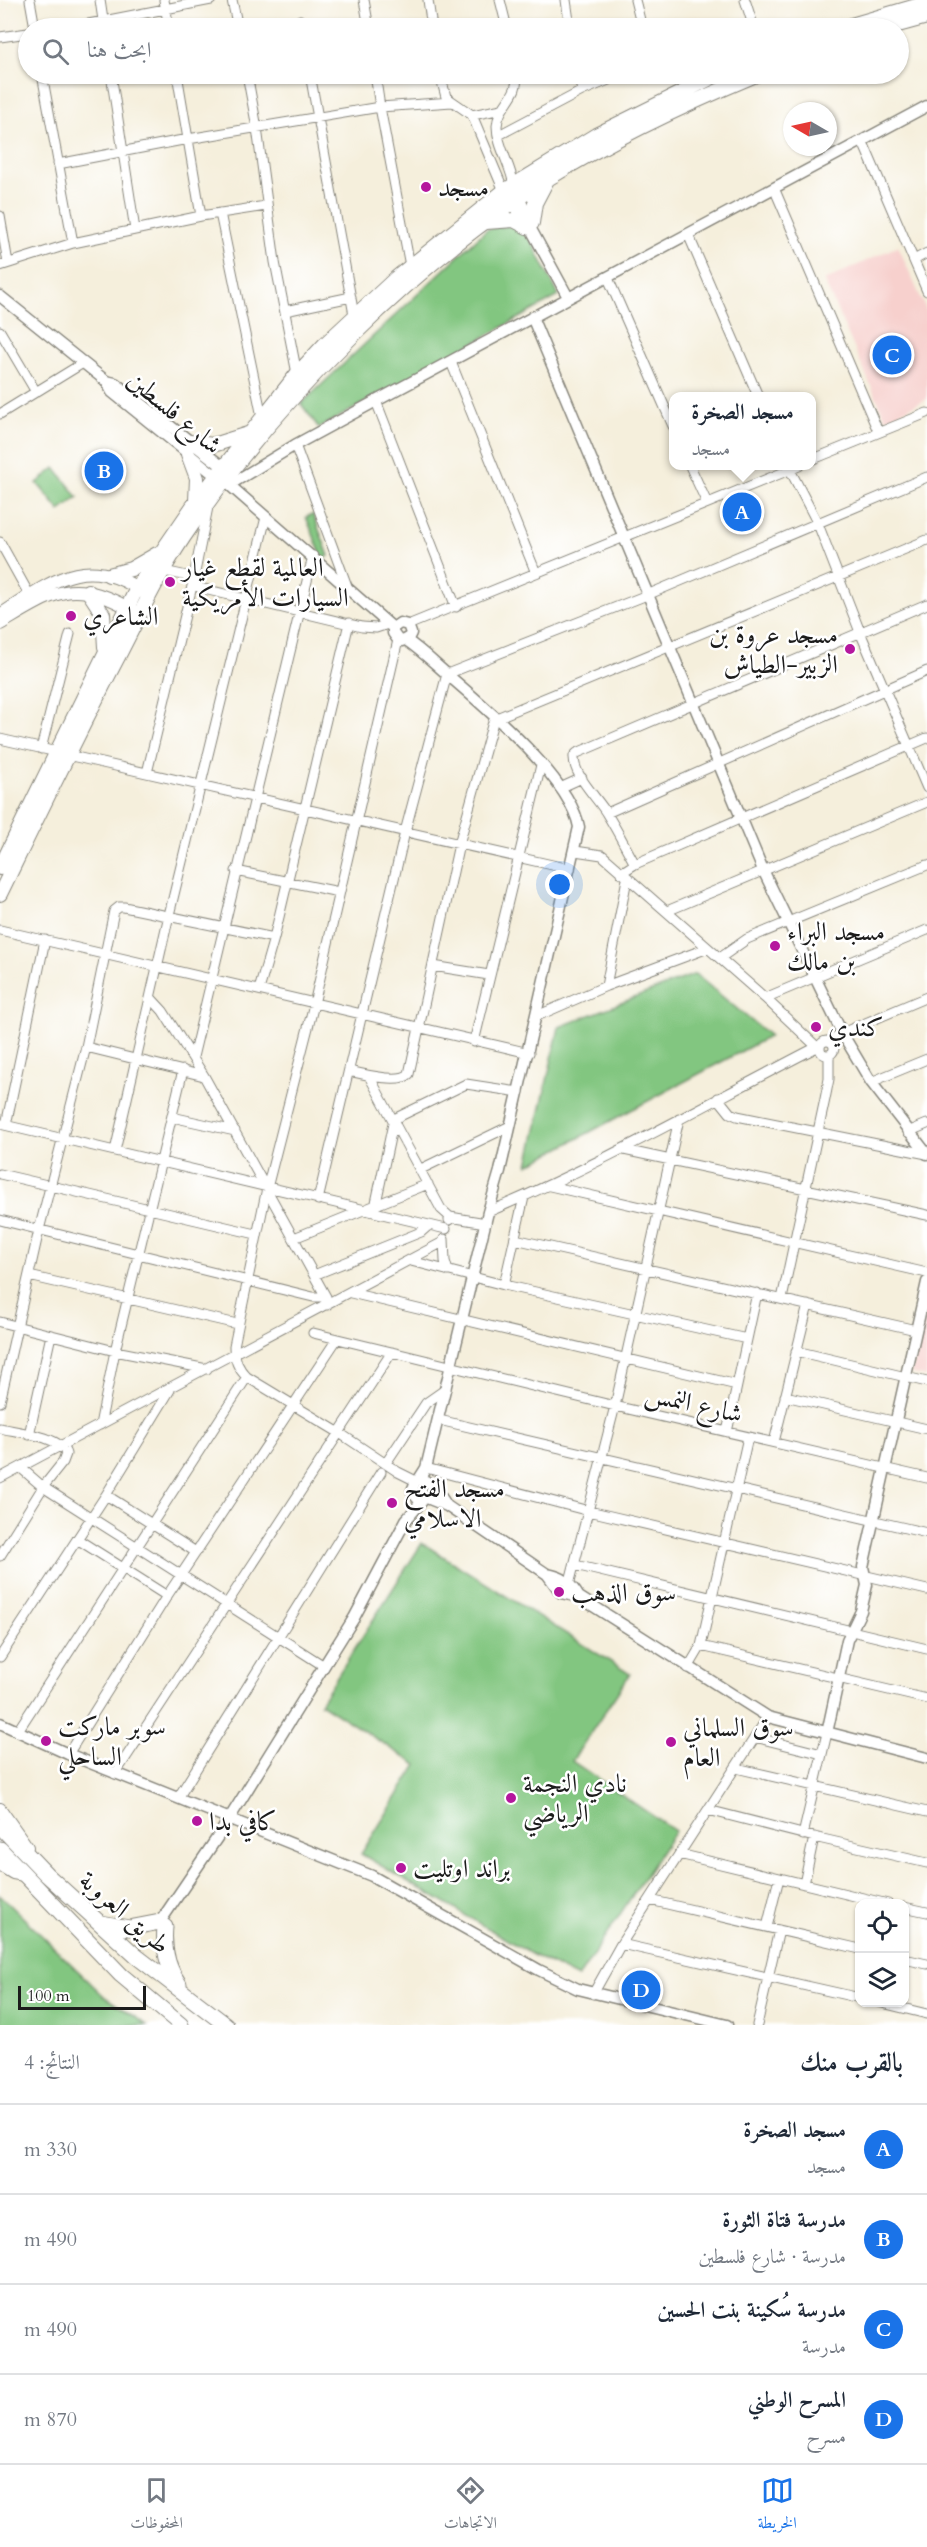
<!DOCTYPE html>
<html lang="ar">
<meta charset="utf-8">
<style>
body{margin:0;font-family:Cardo,Amiri,serif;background:#f6f6f7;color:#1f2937;direction:rtl}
.controls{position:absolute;right:18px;bottom:18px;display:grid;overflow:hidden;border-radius:12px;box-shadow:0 2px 4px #0004}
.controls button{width:54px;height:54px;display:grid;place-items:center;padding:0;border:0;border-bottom:2px solid #e0e1e3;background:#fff;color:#1f2937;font:30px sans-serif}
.compass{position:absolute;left:783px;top:102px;width:54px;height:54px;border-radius:50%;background:#fff;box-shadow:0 2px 4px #0004;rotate:279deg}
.scale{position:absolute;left:18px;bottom:15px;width:128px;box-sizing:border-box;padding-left:6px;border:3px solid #1c1c1c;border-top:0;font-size:16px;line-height:21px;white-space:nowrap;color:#1c1c1c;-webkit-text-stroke:4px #fff;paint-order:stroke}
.you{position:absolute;left:560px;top:885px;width:21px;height:21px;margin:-15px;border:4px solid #fff;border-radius:50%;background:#1a73e8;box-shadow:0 0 0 9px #1a73e833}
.badge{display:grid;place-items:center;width:39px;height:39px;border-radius:50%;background:#1a73e8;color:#fff;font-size:20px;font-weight:700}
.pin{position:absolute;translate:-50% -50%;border:3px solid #fff;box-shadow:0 2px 6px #0006}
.popup{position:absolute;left:669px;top:392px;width:147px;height:78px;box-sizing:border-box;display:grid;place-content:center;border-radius:12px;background:#fff;filter:drop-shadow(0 2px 4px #0005);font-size:20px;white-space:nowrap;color:#747a83}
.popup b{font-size:22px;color:#1f2937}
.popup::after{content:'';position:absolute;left:50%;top:100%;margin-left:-12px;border:12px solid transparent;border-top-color:#fff}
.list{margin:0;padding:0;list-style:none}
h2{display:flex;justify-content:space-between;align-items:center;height:78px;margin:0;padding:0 24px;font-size:26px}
h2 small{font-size:20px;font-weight:400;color:#747a83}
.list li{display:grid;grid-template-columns:39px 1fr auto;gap:18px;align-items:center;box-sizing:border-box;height:90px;padding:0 24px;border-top:2px solid #e0e1e3}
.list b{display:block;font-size:22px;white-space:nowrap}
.list p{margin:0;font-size:20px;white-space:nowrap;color:#747a83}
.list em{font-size:20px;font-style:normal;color:#747a83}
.icon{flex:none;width:33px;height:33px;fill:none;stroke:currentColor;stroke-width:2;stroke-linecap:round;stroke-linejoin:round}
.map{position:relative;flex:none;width:927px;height:2025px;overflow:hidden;direction:ltr}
.search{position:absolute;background:#fff;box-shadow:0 2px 4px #0004;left:18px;right:18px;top:18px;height:66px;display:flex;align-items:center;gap:15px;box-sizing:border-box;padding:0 21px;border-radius:33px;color:#747a83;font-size:22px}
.sheet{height:438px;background:#fff}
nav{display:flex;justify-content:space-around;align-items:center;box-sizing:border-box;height:84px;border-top:2px solid #e0e1e3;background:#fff;font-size:16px;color:#747a83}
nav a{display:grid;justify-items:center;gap:3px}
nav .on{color:#1a73e8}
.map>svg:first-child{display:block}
</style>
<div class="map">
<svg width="927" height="2025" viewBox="0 0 927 2025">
<rect width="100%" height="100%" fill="#fff"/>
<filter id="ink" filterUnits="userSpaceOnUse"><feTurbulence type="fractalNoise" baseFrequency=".0167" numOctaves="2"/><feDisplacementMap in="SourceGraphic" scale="12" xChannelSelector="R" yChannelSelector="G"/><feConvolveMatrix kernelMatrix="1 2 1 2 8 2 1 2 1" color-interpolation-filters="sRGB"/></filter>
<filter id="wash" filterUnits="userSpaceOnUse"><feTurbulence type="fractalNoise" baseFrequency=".008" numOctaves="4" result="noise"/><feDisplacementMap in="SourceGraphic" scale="24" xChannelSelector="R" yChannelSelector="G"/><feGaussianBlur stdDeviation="1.35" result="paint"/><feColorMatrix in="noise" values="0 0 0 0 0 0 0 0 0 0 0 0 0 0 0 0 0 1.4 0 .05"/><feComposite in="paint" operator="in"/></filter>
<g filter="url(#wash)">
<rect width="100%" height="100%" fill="#f5efdc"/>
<!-- built -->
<path fill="#f7d0cd" d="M 898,246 L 927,312 L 927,399 L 886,419 L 824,281 Z
M 927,1300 L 927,1377 L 911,1373 Z"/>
<!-- green -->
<path fill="#82c680" stroke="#4f714e" stroke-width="1.5" d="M 512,225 L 528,234 L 559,296 L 319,428 L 301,404 L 487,229 Z
M 55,468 L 78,497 L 60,511 L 37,483 Z
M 313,514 L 329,556 L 323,559 L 306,517 Z
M 695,974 L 770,1036 L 528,1165 L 559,1027 Z
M 422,1543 L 630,1674 L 572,1761 L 675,1831 L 578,1978 L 531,1954 L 361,1854 L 417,1765 L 320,1703 Z
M 0,1895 L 104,1996 L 147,2025 L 0,2025 Z"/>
</g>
<g filter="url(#ink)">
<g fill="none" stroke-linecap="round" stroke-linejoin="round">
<!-- minor casing -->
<g stroke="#88867c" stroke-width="11">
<path id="minor" d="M 30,0 L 35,28
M 100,0 L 104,27
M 164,0 L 169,28
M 232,0 L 238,28
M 364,0 L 369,28
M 428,0 L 432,28
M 500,0 L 507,28
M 566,0 L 570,28
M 635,0 L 642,28
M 745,0 L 754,28
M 300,20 L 301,28
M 68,28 L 211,0
M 0,37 L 28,33
M 42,74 L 73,243
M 111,74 L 135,230
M 177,74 L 201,216
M 247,74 L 257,128 L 275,262 L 297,374
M 310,74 L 354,315
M 440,74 L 446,97 L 472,115 L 504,191
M 578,74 L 582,91
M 472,115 L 502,109
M 499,135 L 582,91 L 623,74
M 862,140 L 927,291
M 58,164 L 188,139 L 380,107 L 375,74
M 514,186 C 511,165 497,146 497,126 C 498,105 521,95 516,74
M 774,188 L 878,431
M 220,213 L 262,417
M 0,216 L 8,263
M 688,234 L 758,396
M 914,260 L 927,253
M 0,266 L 73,243 L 201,216 L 266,206
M 410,266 L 380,107 L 452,102
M 608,278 L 673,426
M 285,311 L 351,297
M 0,331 L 36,392
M 451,362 L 536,573
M 376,401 L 456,607
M 0,414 L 83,363
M 295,445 L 347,586
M 811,460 L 927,413
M 690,466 L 707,503
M 788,466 L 818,524 L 860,632 L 927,788
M 0,542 L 30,596
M 164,571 L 187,576 L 200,588 L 362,627 L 376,628 L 388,624
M 408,625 L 799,466
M 398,640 L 314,1004 L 267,1188 L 234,1346 C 234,1358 238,1369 247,1377 L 338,1432 L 398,1472 L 416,1481
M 0,739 L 57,752
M 41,749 L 70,634
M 67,755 L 570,869
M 147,773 L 193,582 L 208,507
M 560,788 L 582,778
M 607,813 L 927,671
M 575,851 L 602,855 L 765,998 L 817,1047
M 635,864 C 626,848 617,830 607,814 C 597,797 573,776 574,756 L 577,753 L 927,604
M 236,871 L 339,892
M 621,873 L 635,864 L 927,738
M 667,911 L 927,802
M 0,930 L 529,1053
M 720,958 L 747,939 L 927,865
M 433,966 L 489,975
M 606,986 L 627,879
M 259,990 L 274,938 L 349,623
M 151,998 L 163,1011 L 204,1076 L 326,1297 L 327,1305
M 765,998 L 927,930
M 537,1016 L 606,986 L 708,948
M820 1048a7 7 0 1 1 14 0a7 7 0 1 1-14 0Z
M 829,1041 L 842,1033 L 927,997
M 474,1042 L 541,765
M 86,1047 L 204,1076
M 193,1057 L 313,556
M 349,1071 C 363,1074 399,1084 409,1074 L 459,844 L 493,722 L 499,717 L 927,540
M 369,1076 L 441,1209 L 450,1217
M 871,1082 L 927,1059
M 718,1098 L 730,1113 L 737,1116 L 927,1154
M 172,1117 L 235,1131
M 0,1124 L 446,1229
M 6,1125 L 45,940
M 908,1132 L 927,1124
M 624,1150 L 927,1215
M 115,1151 L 169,915 L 266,517
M 421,1169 L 510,1126
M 0,1174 L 256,1234
M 550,1186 L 927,1273
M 318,1200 L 405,832 L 447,674 L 647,595 L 927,477
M 374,1212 L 394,1119 L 466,1084 L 519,1092
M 488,1212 C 602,1164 708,1103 817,1047 L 820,1048
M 0,1220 L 313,1297 L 326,1297
M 449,1220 L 450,1217 L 486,1223
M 294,1238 L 428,1184
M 444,1239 L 445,1261 L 448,1271
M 515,1239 L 916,1330
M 411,1261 L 504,1285 L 747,1339
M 314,1275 L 421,1232 L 429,1225
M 29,1276 L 237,1324
M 504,1285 L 524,1197
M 351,1293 L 737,1385
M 782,1299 L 825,1099 L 829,1079 L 829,1055
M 0,1322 L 115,1351 L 207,1369
M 313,1333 L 615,1406 L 927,1478
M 796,1351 L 927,1382
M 785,1396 L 927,1429
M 0,1402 L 39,1230 L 86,1047 L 114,911 L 119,907 L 124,907 L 274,938
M 439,1420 L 927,1533
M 100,1425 L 115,1351 L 183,1070
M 0,1428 C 17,1432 61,1436 66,1454 L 63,1462 L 43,1487 L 0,1556
M 727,1432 L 757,1293
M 29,1435 L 51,1335
M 774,1442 L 808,1305
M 386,1463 L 426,1403 L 446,1389
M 21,1468 L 43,1487 L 324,1666
M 426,1468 L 589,1511 L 927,1590
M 0,1478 L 443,1242
M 106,1495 L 196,1552
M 77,1539 L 167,1596
M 575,1565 L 927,1649
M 568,1589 L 615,1406 L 679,1119
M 701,1646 L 927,1699
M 0,1657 L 106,1495 L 170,1390
M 688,1668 L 701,1646 L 748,1437
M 17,1732 L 247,1377
M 755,1737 L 822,1754
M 68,1754 L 167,1596 L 337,1339
M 736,1768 L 927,1812
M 115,1774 L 392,1352
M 178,1798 L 381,1472
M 708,1810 L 814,1837 L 927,1863
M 803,1835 L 827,1733
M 679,1854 L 888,1904
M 804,1884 L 814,1837
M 650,1900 L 860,1949
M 904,1907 L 927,1912
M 767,1927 L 779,1878
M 621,1944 L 860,1998
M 904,1959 L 927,1964
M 593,1994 L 621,1944 L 768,1717
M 878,2002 L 927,2014
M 757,2025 L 779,1930"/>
</g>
<!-- tertiary casing -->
<g stroke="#88867c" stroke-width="13">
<path id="tertiary" d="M 517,193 L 532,225
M 508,197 L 527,227 L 532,231 L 568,297
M 0,296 L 106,381 L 115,383 L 223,467
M 532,317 L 763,870 L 842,1033 L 871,1082 L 927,1154
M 106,381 L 112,392 L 216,476
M 226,482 L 393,628 L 393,633 L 398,640 L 402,641 L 409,637 L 411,633 L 408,625 L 400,623 L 393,628
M 229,485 L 295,445 L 376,401 L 927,106
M 406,640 C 421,650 434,663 448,675 C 486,708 570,778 579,827 L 500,1171 L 488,1212 L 426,1468 L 419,1479
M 433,1489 L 432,1494 L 425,1499 L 417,1498 L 412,1491 L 416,1481 C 430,1475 440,1496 447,1506
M 427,1498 L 447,1506 L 547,1574 C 563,1577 570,1582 579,1597
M 547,1574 L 561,1593 L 579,1597 L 768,1717 L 927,1758
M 0,1723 L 68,1754 L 372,1876 L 539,1970 L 578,1989 L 727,2025
M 827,1733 L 847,1640 L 861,1611 L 867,1585 L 863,1567 L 927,1282
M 160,1922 L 221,1832 L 324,1666 L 354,1618 L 406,1520 L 423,1500"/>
</g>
<!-- secondary casing -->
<g stroke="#88867c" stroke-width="14">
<path id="secondary" d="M 0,615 C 50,583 86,550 144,593
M 0,624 C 58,590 72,576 136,612
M 0,1809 L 27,1847
M 0,1865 L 13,1873 L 24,1875"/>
</g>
<!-- primary casing -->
<g stroke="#88867c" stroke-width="16">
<path id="primary" d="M 841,28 L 927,3
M 887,28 L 927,17
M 486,222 L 514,220 L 527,227
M 532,223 L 535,203 L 547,180
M 190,442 L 213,445 L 248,434
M 188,454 L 197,478 L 196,501
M 109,575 L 131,569 L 157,554
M 88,591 L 103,614 L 105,647
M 0,868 L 137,588 L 193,506 L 297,374 L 325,344 L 396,278 L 504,191 L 596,135 L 719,74
M 0,894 C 40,812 79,731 121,651 C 143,608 164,564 192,525 C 279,398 416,262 546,180 C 613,138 686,104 758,74"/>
</g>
<!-- trunk casing -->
<g stroke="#88867c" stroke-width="17">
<path id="trunk" d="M 0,1826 L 46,1874 L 136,1956 L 226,2025
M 0,1849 L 121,1975 L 181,2025
M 101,1923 L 129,1928 L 160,1922
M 165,1927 C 163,1948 167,1967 179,1984"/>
</g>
<!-- minor -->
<use href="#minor" stroke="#fff" stroke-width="9"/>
<!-- tertiary -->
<use href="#tertiary" stroke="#fff" stroke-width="10"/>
<!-- secondary -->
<use href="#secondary" stroke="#fff" stroke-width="12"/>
<!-- primary -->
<use href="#primary" stroke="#fff" stroke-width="14"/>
<!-- trunk -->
<use href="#trunk" stroke="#fff" stroke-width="15"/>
</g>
</g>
<!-- markers -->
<g fill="#b5179e" stroke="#fff" stroke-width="2">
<circle cx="426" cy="187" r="6"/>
<circle cx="170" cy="582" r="6"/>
<circle cx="71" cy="616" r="6"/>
<circle cx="850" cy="649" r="6"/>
<circle cx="775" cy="946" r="6"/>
<circle cx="816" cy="1027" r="6"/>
<circle cx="392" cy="1503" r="6"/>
<circle cx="559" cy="1592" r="6"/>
<circle cx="46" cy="1741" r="6"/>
<circle cx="671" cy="1742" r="6"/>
<circle cx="511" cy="1798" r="6"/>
<circle cx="197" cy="1821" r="6"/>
<circle cx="401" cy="1868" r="6"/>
</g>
<g text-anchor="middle" stroke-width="5" stroke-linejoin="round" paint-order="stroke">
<!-- poi labels -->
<g font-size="26" fill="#1c1c1c" stroke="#fff" text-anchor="start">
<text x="438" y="196">مسجد</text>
<text x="182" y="576">العالمية لقطع غيار<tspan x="182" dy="30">السيارات الأمريكية</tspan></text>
<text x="83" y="625">الشاعري</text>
<text x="838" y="643" text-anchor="end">مسجد عروة بن<tspan x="838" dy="30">الزبير-الطياش</tspan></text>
<text x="787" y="940">مسجد البراء<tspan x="787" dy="30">بن مالك</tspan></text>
<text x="828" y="1036">كندي</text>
<text x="404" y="1497">مسجد الفتح<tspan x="404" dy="30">الاسلامي</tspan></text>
<text x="571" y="1601">سوق الذهب</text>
<text x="58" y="1735">سوبر ماركت<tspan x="58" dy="30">الساحلي</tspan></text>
<text x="683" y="1736">سوق السلماني<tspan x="683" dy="30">العام</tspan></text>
<text x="523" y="1792">نادي النجمة<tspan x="523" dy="30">الرياضي</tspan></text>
<text x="209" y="1830">كافي بدا</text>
<text x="413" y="1877">براند اوتليت</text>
</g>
<!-- street labels -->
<g font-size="26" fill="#1c1c1c" stroke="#fff">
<text transform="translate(175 412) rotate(40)" y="9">شارع فلسطين</text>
<text transform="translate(694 1403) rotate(13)" y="9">شارع النمس</text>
<text transform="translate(125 1912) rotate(41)" y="9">طريق العروبة</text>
</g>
</g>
</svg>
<div class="controls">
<button><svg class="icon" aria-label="locate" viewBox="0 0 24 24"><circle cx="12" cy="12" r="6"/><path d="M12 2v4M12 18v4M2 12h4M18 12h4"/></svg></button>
<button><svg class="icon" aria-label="layers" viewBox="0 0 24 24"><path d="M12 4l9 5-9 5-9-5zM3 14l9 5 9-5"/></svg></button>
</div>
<svg class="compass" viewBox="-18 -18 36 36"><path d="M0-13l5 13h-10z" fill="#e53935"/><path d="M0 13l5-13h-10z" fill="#747a83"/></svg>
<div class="scale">100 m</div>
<div class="you"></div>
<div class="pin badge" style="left:742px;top:512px">A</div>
<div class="popup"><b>مسجد الصخرة</b>مسجد</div>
<div class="pin badge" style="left:104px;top:471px">B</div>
<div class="pin badge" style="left:892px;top:355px">C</div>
<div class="pin badge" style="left:641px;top:1990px">D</div>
<div class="search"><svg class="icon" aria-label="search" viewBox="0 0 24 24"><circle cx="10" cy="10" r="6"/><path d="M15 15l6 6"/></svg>ابحث هنا</div>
</div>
<section class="sheet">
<h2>بالقرب منك<small>النتائج: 4</small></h2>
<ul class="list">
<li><span class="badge">A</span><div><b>مسجد الصخرة</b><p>مسجد</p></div><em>330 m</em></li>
<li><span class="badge">B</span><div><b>مدرسة فتاة الثورة</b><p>مدرسة · شارع فلسطين</p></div><em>490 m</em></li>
<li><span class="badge">C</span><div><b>مدرسة سُكينة بنت الحسين</b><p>مدرسة</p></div><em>490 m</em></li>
<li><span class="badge">D</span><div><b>المسرح الوطني</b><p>مسرح</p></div><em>870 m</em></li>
</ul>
</section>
<nav>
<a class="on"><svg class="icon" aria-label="map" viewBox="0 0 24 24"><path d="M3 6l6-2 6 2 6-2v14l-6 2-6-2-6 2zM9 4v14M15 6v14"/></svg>الخريطة</a>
<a><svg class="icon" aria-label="directions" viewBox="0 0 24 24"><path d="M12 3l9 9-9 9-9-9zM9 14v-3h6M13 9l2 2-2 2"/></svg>الاتجاهات</a>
<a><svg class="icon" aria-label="saved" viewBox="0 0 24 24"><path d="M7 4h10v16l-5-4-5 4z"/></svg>المحفوظات</a>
</nav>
